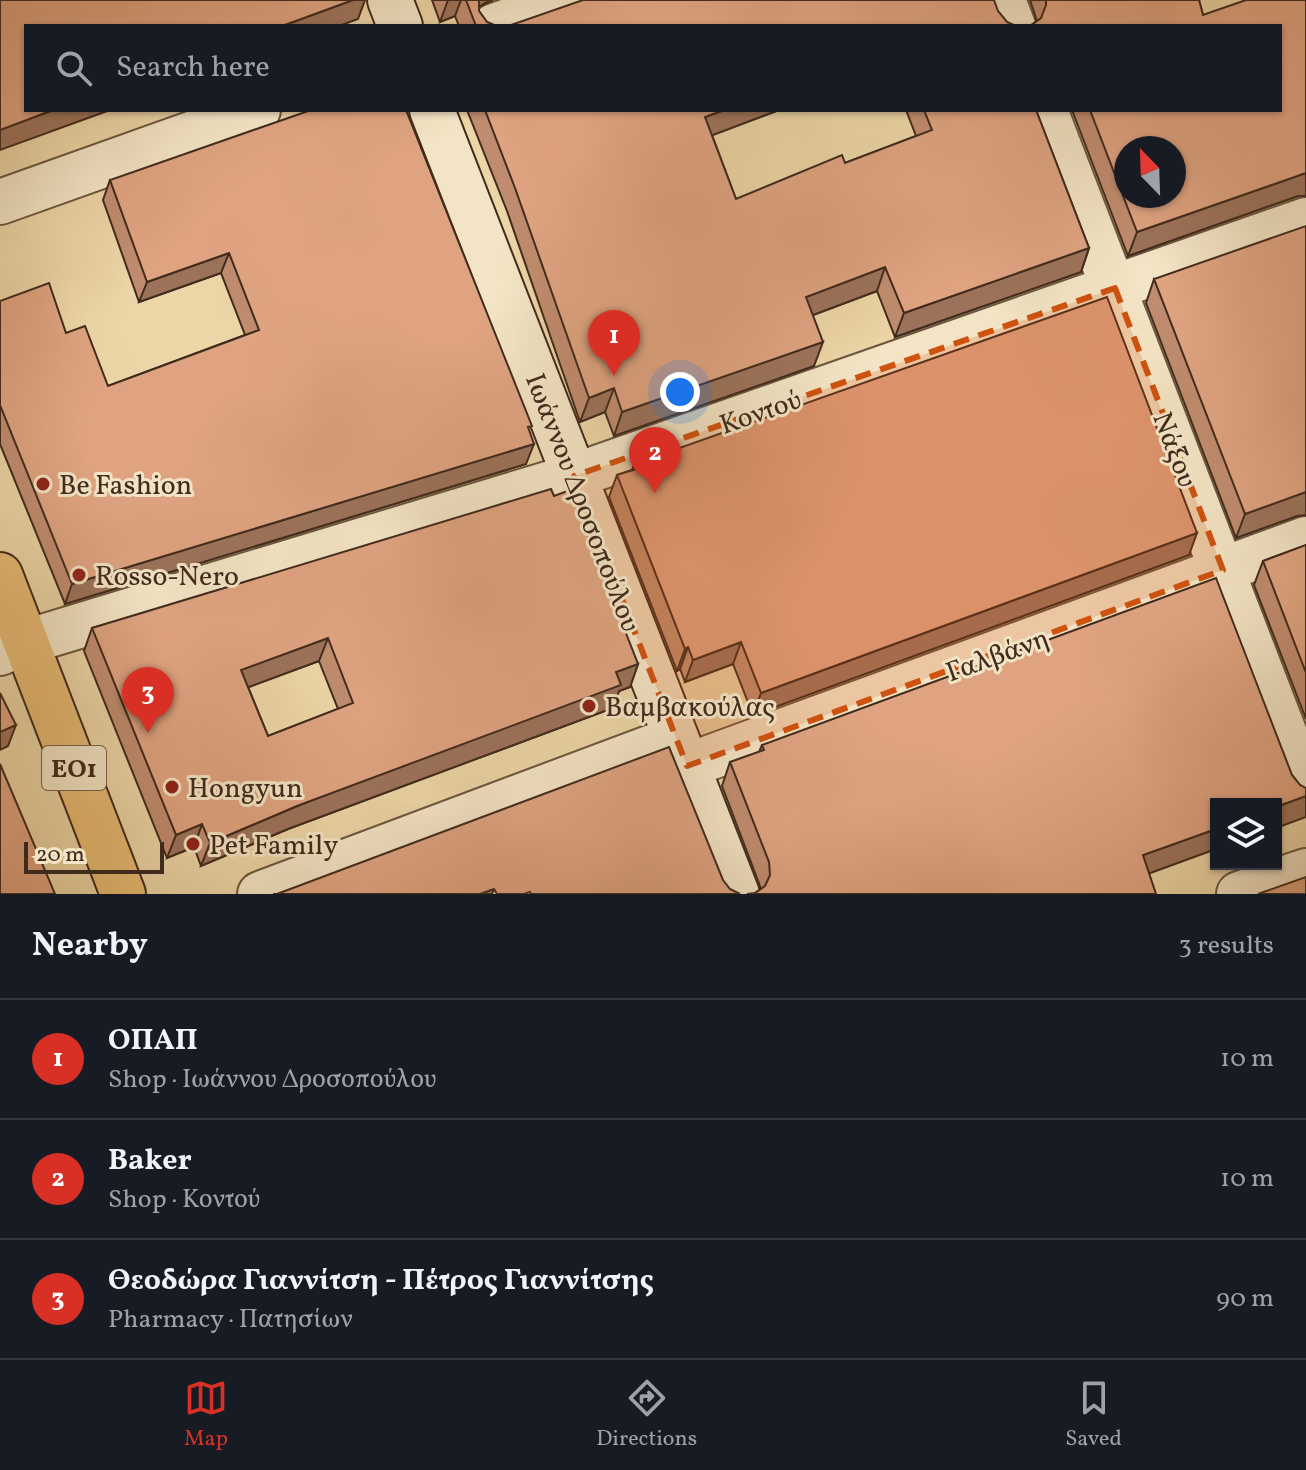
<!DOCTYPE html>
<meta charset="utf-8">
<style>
body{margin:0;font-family:Vollkorn,serif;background:#242831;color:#f1f3f6}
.controls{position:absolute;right:24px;bottom:24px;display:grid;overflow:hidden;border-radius:0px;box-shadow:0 2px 6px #0004}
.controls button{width:72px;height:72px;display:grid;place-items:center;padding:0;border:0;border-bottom:2px solid #363941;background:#171b24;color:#f1f3f6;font:40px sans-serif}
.compass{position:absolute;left:1114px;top:136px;width:72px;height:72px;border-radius:50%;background:#171b24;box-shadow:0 2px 6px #0004;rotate:337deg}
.scale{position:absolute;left:24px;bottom:20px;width:140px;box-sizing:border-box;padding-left:8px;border:4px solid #412b1d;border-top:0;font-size:22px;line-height:28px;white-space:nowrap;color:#412b1d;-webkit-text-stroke:6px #f3e4c5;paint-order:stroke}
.you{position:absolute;left:680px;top:392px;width:28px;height:28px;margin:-20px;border:6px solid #fff;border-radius:50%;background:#1a73e8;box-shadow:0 0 0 12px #1a73e833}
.badge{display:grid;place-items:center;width:52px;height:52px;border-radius:50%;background:#d93025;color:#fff;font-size:26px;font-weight:700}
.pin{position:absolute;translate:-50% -66px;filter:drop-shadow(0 2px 4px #0008)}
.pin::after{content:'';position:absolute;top:42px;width:28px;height:24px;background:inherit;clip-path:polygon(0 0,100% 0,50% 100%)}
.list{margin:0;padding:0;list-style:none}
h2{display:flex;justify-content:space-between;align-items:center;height:104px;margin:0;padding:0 32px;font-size:34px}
h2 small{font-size:26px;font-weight:400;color:#9ea1a6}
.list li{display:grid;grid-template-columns:52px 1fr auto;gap:24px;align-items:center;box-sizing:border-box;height:120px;padding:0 32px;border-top:2px solid #363941}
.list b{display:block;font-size:30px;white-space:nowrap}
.list p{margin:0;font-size:26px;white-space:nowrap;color:#9ea1a6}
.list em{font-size:26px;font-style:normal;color:#9ea1a6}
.icon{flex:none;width:44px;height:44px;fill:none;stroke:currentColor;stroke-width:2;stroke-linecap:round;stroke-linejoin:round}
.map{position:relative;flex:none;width:1306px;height:894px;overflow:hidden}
.search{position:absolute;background:#171b24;box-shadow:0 2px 6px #0004;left:24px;right:24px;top:24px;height:88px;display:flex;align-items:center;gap:20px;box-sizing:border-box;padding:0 28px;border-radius:0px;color:#9ea1a6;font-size:30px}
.sheet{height:464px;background:#171b24}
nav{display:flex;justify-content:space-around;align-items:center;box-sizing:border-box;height:112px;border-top:2px solid #363941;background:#171b24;font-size:22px;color:#9ea1a6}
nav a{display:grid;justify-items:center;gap:4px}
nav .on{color:#d93025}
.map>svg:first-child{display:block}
</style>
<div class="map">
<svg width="1306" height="894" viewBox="0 0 1306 894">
<rect width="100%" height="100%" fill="#ecd5a6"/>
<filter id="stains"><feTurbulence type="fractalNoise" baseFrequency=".0025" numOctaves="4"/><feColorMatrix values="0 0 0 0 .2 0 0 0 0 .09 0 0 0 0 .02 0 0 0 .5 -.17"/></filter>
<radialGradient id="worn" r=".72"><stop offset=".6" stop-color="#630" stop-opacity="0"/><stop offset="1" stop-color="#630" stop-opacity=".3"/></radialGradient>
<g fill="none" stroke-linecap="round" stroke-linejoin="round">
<!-- street casing -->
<g stroke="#6c563f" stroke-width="48">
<path id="street" d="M 1003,0 L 1013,26
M 494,26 L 567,0
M 1045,110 L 1306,789
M 0,202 L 258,110
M 0,653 L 26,642 L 574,476 L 1306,220
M 687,766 L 1306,539
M 260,894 L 676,738
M 1239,894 L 1306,871"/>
</g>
<!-- secondary casing -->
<g stroke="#412b1d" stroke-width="48">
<path id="secondary" d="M 390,0 L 400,26
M 432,110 L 737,894"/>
</g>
<!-- primary casing -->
<g stroke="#412b1d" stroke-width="48">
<path id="primary" d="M 0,575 L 123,894"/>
</g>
<!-- street -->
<use href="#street" stroke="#f3e4c5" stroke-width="44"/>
<!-- secondary -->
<use href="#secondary" stroke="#f3e4c5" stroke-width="44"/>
<!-- primary -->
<use href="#primary" stroke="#e6ba73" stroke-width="44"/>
</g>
<!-- wall -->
<path fill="#c08c6f" stroke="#412b1d" stroke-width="2" fill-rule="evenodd" d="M 432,0 L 493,0 L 479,7 L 479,11 L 487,22 L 496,26 L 459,26 L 455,16 L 440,22 Z
M 1030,0 L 1199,0 L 1203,15 L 1306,0 L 1306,196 L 1298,196 L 1128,256 L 1072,110 L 1280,110 L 1030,26 L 1037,21 Z
M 467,110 L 779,110 L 712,135 L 736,199 L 845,163 L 916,136 L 906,110 L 1036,110 L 1089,248 L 1081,272 L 895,337 L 877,291 L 813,315 L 814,366 L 614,436 L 605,412 L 580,422 L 507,211 Z
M 110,180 L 529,432 L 526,464 L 65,604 L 0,444 L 0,301 L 66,333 L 108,386 L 245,335 L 221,273 L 139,302 L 103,200 Z
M 1154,279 L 1297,516 L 1236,538 L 1146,303 Z
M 634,464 L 1189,555 L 753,715 L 733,664 L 685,682 L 680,669 L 677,671 L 609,497 L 617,475 L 632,470 Z
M 554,496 L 638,664 L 630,687 L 619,691 L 613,708 L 288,829 L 201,866 L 194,847 L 167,858 L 84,651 L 92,628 ZM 319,661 L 338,709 L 268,736 L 248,687 Z
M 1306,545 L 1306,719 L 1254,585 L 1263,561 Z
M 762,745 L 1292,775 L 1300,785 L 755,893 L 761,889 L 760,886 L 722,786 L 730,762 L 759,752 Z"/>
<!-- shaded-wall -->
<path fill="#9c725a" stroke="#412b1d" stroke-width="2" d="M 353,0 L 365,0 L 358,19 L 339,26 L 282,26 Z
M 448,0 L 461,0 L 455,16 L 440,22 Z
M 477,0 L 493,0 L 485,3 L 476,9 Z
M 53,110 L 110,110 L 0,150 L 0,130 Z
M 724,110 L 779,110 L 697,141 L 705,117 Z
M 1306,173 L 1306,196 L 1298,196 L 1128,256 L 1137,232 Z
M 1089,248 L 1081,272 L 895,337 L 904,313 Z
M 229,253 L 221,273 L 139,302 L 147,282 Z
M 885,267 L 877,291 L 797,321 L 806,297 Z
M 823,342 L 814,366 L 614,436 L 622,412 Z
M 614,388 L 605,412 L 580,422 L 589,398 Z
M 534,444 L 526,464 L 65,604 L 72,584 Z
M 1306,492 L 1306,515 L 1297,516 L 1236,538 L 1245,514 Z
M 1197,533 L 1189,555 L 753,715 L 761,693 Z
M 328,638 L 319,661 L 233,693 L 241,670 Z
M 741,642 L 733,664 L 685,682 L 693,660 Z
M 688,647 L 680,669 L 677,671 L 685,649 Z
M 638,664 L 630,687 L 619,691 L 613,708 L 288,829 L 201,866 L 210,843 L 616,672 Z
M 16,725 L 8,746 L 0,750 L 0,732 Z
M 1306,796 L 1306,817 L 1276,828 L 1276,807 Z
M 202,824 L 194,847 L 167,858 L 176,835 Z
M 1216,829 L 1216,849 L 1134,879 L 1143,855 Z
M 494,889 L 492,894 L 480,894 Z"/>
<!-- building -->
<path fill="#dfa381" stroke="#412b1d" stroke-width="2" fill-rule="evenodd" d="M 0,0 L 353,0 L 282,26 L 26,26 L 26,110 L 53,110 L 0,130 Z
M 466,0 L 479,0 L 479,11 L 487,22 L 496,26 L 476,26 Z
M 583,0 L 994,0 L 998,11 L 1007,22 L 1016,26 L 508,26 Z
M 1046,0 L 1199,0 L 1203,15 L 1246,0 L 1306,0 L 1306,173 L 1137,232 L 1090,110 L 1280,110 L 1280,26 L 1027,26 L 1030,26 L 1041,18 L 1046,5 ZM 1126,148 L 1174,148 L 1174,196 L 1126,196 Z
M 311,110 L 406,110 L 532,426 L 528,427 L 534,444 L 72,584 L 0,405 L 0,301 L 49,283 L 66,333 L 85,326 L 108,386 L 259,330 L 229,253 L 147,282 L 110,180 Z
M 485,110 L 724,110 L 705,117 L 736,199 L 842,155 L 845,163 L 932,130 L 924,110 L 1036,110 L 1089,248 L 904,313 L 885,267 L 806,297 L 823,342 L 622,412 L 614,388 L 589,398 L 515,188 Z
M 1306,226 L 1306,492 L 1245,514 L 1154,279 Z
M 1107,297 L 1197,533 L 761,693 L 741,642 L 693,660 L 688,647 L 685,649 L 617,475 L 636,469 L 634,464 Z
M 551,489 L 554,496 L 570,490 L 638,664 L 616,672 L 621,685 L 297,806 L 210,843 L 202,824 L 176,835 L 92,628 ZM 328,638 L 353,703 L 268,736 L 241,670 Z
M 1306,545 L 1306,673 L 1263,561 Z
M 1216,578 L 1292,775 L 1300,785 L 1306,788 L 1306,796 L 1276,807 L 1276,804 L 1216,804 L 1216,829 L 1143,855 L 1156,894 L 747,894 L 755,893 L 765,886 L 770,875 L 769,862 L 730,762 L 764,750 L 762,745 Z
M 0,693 L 16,725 L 0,732 Z
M 669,747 L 723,880 L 730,889 L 740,894 L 531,894 L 530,892 L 524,894 L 497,894 L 494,889 L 480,894 L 273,894 L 277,894 Z
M 0,764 L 55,894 L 0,894 Z
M 1306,877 L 1306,894 L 1258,894 Z"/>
<!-- marked area -->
<path fill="#cf520f" fill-opacity="0.2" stroke="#cf520f" stroke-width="6" stroke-dasharray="16 10" stroke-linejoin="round" d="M 1115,288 L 1223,570 L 687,766 L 574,476 Z"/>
<!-- markers -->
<g fill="#8f2418" stroke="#f3e4c5" stroke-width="3">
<circle cx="43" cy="484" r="8"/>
<circle cx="79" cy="575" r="8"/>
<circle cx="589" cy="706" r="8"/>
<circle cx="172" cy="787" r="8"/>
<circle cx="193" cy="844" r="8"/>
</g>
<g text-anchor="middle" stroke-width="6" stroke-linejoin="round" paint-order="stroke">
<!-- shield labels -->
<rect fill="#f3e4c5" stroke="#76624f" stroke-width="2" x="42" y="746" width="64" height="44" rx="6"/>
<g font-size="26" font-weight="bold" fill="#412b1d">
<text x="74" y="777">ΕΟ1</text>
</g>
<!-- street labels -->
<g font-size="28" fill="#412b1d" stroke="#f3e4c5">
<text transform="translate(760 411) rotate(-19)" y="10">Κοντού</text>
<text transform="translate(1176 449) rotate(69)" y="10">Νάξου</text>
<text transform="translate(584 502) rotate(69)" y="10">Ιωάννου Δροσοπούλου</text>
<text transform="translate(997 654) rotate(-20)" y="10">Γαλβάνη</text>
</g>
<!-- poi labels -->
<g font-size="28" fill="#412b1d" stroke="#f3e4c5" text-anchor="start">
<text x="59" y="494">Be Fashion</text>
<text x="95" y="585">Rosso-Nero</text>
<text x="605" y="716">Βαμβακούλας</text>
<text x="188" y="797">Hongyun</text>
<text x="209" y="854">Pet Family</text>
</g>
</g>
<rect width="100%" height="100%" filter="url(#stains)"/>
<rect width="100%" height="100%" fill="url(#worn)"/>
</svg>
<div class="controls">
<button><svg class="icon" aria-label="layers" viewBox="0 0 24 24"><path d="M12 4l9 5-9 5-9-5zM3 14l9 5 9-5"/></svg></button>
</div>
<svg class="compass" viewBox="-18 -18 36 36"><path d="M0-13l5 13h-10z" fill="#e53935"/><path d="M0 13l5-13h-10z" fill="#9ea1a6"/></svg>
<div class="scale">20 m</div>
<div class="you"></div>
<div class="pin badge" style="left:614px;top:376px">1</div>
<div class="pin badge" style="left:655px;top:493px">2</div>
<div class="pin badge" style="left:148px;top:733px">3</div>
<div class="search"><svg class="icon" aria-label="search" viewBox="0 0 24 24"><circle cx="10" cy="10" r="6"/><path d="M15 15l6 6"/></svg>Search here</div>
</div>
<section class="sheet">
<h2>Nearby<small>3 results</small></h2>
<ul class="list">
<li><span class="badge">1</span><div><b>ΟΠΑΠ</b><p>Shop · Ιωάννου Δροσοπούλου</p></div><em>10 m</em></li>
<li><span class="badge">2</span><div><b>Baker</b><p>Shop · Κοντού</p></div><em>10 m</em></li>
<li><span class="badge">3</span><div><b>Θεοδώρα Γιαννίτση - Πέτρος Γιαννίτσης</b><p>Pharmacy · Πατησίων</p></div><em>90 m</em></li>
</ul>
</section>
<nav>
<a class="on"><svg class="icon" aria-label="map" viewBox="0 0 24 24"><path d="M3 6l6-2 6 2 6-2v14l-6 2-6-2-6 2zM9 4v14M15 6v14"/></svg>Map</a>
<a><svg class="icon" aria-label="directions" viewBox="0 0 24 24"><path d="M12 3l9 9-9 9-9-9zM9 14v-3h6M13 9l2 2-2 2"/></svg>Directions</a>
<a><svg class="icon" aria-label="saved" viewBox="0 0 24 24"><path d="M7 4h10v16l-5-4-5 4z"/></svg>Saved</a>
</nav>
